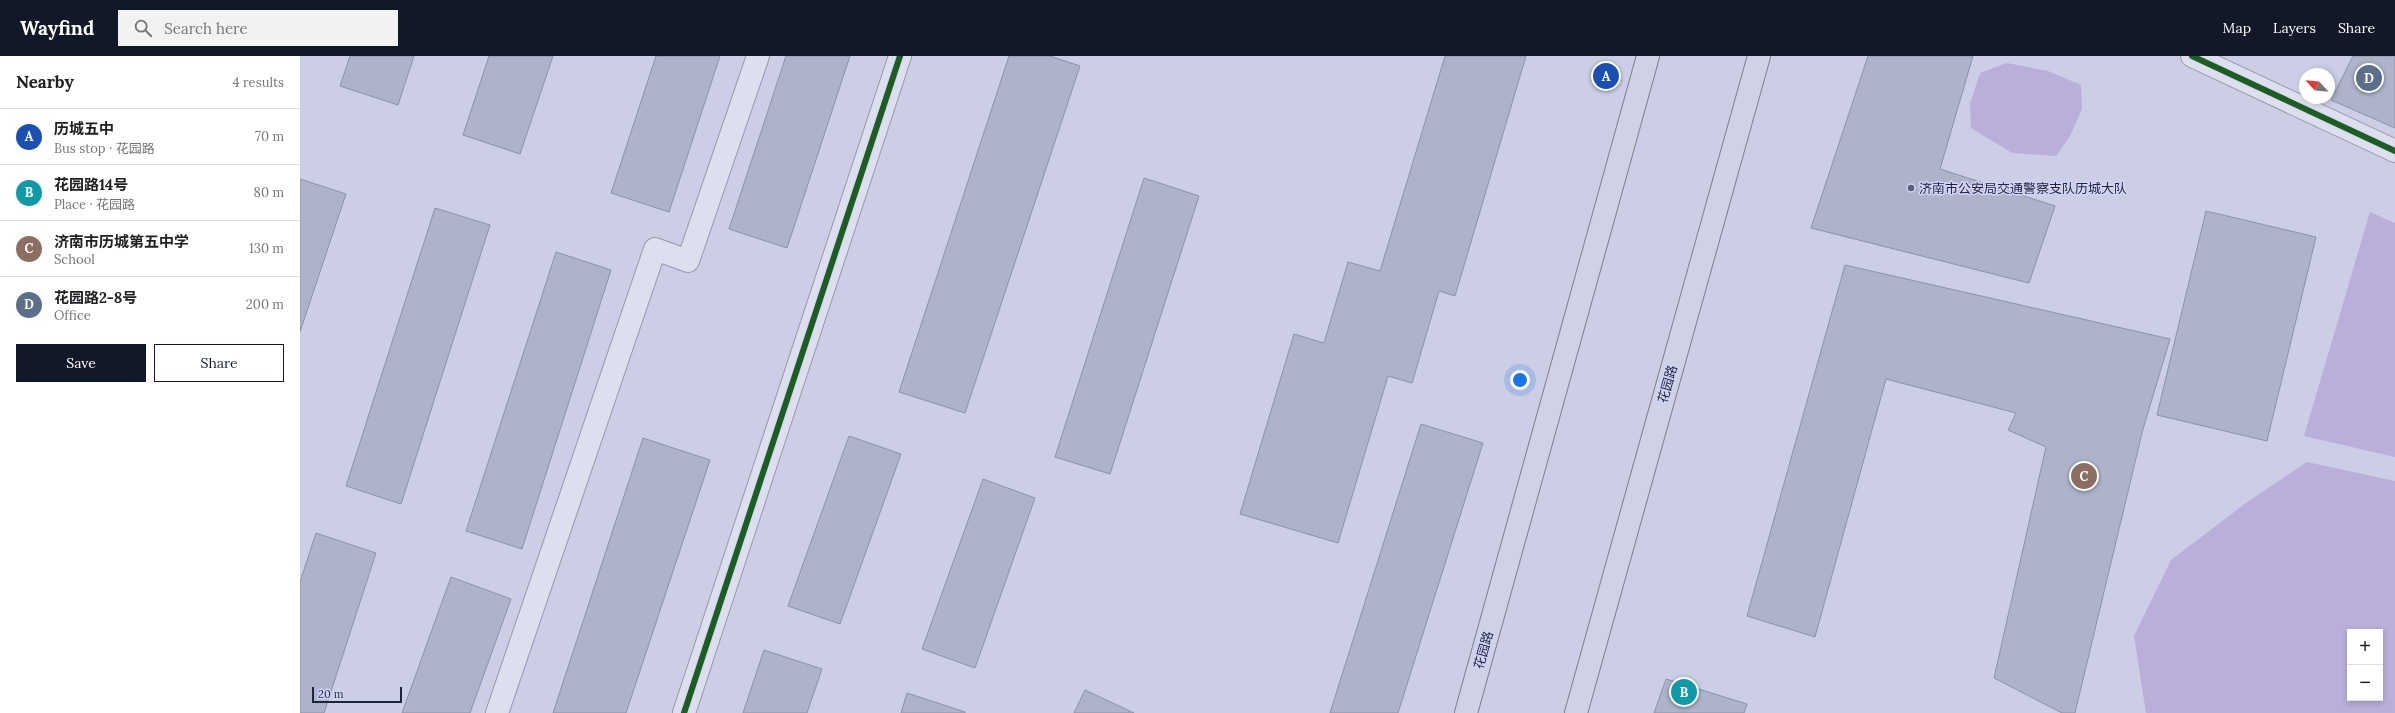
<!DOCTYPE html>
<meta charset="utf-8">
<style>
body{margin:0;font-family:Lora,"Noto Sans SC",serif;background:#f2f2f2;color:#202124}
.controls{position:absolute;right:12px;bottom:12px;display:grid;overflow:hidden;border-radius:0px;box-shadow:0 2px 6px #0003}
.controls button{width:36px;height:36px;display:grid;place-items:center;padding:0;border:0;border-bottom:1px solid #e0e0e0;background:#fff;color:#202124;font:20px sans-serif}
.compass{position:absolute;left:1999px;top:12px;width:36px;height:36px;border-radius:50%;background:#fff;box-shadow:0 2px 6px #0003;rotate:296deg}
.scale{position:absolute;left:12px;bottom:10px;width:90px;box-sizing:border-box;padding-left:4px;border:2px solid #1d253b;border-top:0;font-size:11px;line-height:14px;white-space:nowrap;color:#1d253b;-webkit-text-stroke:3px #d2d4f8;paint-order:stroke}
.you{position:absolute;left:1220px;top:324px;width:14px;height:14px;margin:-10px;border:3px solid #fff;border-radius:50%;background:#1a73e8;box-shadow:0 0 0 6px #1a73e833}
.badge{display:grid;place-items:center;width:26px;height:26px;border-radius:50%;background:#111827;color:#fff;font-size:13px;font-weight:700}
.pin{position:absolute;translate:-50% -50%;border:2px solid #fff;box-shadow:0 1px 4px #0006}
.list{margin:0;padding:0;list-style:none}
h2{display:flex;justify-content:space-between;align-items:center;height:52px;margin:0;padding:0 16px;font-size:17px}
h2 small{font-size:13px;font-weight:400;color:#757577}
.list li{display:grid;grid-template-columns:26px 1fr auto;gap:12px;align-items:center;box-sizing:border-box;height:56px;padding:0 16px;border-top:1px solid #e0e0e0}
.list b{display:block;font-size:15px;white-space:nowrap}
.list p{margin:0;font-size:13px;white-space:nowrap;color:#757577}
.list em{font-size:13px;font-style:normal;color:#757577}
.actions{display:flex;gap:8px;padding:12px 16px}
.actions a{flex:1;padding:9px 0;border:1px solid #111827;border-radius:0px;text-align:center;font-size:14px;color:#111827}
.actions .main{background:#111827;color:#fff}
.icon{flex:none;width:22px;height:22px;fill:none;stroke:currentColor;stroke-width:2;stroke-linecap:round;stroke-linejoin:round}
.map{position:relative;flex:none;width:2095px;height:657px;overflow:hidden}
header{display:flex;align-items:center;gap:24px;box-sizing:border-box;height:56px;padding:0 20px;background:#111827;color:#fff}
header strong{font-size:19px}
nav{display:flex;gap:22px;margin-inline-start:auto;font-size:14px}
.search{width:280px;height:36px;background:#f2f2f2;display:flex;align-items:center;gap:10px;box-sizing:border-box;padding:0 14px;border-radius:0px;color:#757577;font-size:15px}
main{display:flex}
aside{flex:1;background:#fff}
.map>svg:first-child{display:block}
</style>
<header>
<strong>Wayfind</strong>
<div class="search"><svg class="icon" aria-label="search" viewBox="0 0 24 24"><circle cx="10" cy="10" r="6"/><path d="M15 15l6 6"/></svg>Search here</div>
<nav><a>Map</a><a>Layers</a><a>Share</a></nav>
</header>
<main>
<aside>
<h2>Nearby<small>4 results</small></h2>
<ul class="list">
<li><span class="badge" style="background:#1a4fb4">A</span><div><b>历城五中</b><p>Bus stop · 花园路</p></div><em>70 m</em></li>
<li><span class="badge" style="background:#0f9aa8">B</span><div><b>花园路14号</b><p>Place · 花园路</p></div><em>80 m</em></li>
<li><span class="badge" style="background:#8d6e63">C</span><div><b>济南市历城第五中学</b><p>School</p></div><em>130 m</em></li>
<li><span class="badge" style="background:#5c6f8a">D</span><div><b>花园路2-8号</b><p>Office</p></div><em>200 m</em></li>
</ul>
<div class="actions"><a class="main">Save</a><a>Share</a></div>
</aside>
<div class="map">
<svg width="2095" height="657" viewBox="0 0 2095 657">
<rect width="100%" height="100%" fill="#cccee6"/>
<!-- green -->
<path fill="#b9afda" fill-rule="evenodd" d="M 1707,7 L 1748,15 L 1781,29 L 1782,53 L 1770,80 L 1756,100 L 1712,97 L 1671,72 L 1670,48 L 1680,17 Z
M 2070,156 L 2095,167 L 2095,401 L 2004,380 Z
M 2007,406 L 2095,425 L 2095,657 L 1846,657 L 1834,580 L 1871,504 L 1946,447 ZM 2050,576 L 2080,576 L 2080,642 L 2050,642 Z"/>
<!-- building -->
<path fill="#adb4ca" stroke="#8b92a7" d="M 50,0 L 114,0 L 98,49 L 40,30 Z
M 189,0 L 253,0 L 220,98 L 163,79 Z
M 356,0 L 420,0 L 369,156 L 311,137 Z
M 486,0 L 550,0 L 487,192 L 429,173 Z
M 709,0 L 750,0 L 780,10 L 665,357 L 599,336 Z
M 1145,0 L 1226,0 L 1155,240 L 1139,235 L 1112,327 L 1088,320 L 1038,487 L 940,458 L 994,278 L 1024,287 L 1048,206 L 1080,215 Z
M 1568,0 L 1673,0 L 1640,113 L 1755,150 L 1729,227 L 1511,172 Z
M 2053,0 L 2095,0 L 2095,72 L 2031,44 Z
M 844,122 L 899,140 L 810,418 L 755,401 Z
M 0,123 L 46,138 L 0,276 Z
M 135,152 L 190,169 L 101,448 L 46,430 Z
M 1906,155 L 2016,181 L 1967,385 L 1857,359 Z
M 256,196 L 311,214 L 222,493 L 166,475 Z
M 1545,209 L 1870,283 L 1843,373 L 1775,657 L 1762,657 L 1694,622 L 1746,391 L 1708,374 L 1716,357 L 1586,323 L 1515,581 L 1447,560 Z
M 1121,368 L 1183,387 L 1098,657 L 1030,657 Z
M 549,380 L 601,398 L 540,568 L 488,550 Z
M 343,382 L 410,404 L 326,657 L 253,657 Z
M 683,423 L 735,442 L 675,612 L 622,593 Z
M 16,477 L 76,497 L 24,657 L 0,657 L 0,526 Z
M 151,521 L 211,543 L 170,657 L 102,657 Z
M 464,594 L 522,613 L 507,657 L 443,657 Z
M 1366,623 L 1447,648 L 1444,657 L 1354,657 Z
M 785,634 L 834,657 L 774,657 Z
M 607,637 L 665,656 L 665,657 L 601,657 Z"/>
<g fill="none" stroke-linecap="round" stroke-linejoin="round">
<!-- minor casing -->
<g stroke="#9599ab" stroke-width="24">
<path id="minor" d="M 1892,0 L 2095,95
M 197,657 L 355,193 L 388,205 L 458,0
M 384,657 L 600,0"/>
</g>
<!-- major casing -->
<g stroke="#7c7f90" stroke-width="24">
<path id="major" d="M 1166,657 L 1348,0
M 1276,657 L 1459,0"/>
</g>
<!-- minor -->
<use href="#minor" stroke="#dedfee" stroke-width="22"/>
<!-- major -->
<use href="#major" stroke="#cfd1e5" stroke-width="22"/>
<!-- cycleway casing -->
<g stroke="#d2d4f8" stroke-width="8">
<path id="cycleway" d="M 1892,0 L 2095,95
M 384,657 L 600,0"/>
</g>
<!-- cycleway -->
<use href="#cycleway" stroke="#1b5e20" stroke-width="6"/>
</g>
<!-- markers -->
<circle fill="#5a6077" stroke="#d2d4f8" stroke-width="1.5" cx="1611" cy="132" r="4"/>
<g text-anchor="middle" stroke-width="3" stroke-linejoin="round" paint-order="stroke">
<!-- poi labels -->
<g font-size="13" fill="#1d253b" stroke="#d2d4f8" text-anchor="start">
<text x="1619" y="137">济南市公安局交通警察支队历城大队</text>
</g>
<!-- street labels -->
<g font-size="13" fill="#1d253b" stroke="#d2d4f8">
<text transform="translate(1367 328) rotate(-74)" y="5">花园路</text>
<text transform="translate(1183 594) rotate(-74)" y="5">花园路</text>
</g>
</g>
</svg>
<div class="controls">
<button>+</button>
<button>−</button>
</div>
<svg class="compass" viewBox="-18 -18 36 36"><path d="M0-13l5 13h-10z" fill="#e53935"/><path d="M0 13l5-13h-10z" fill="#757577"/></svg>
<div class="scale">20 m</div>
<div class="you"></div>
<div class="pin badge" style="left:1306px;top:20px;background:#1a4fb4">A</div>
<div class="pin badge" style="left:1384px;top:636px;background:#0f9aa8">B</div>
<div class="pin badge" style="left:1784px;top:420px;background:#8d6e63">C</div>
<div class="pin badge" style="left:2069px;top:22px;background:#5c6f8a">D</div>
</div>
</main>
